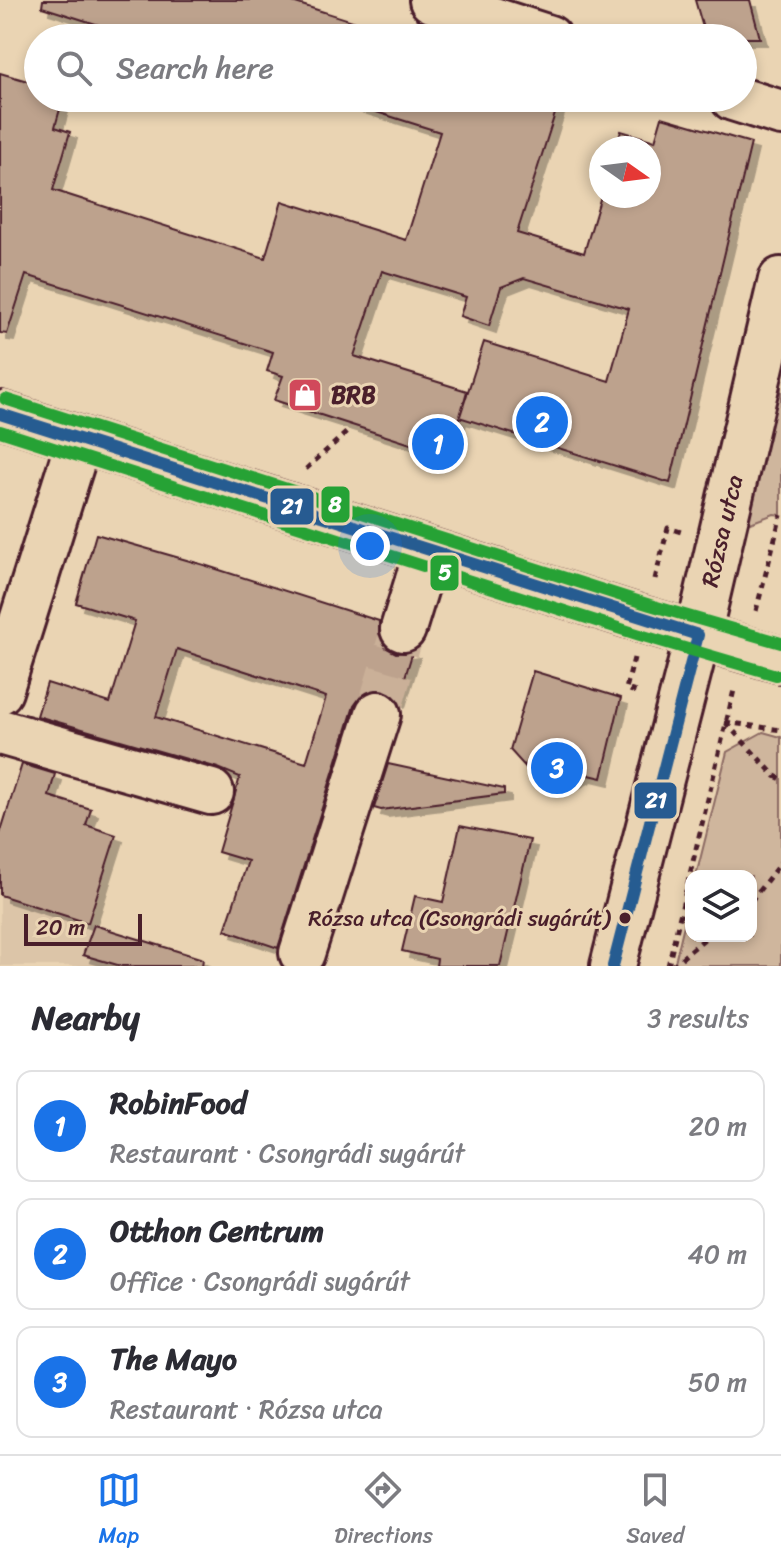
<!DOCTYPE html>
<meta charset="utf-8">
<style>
body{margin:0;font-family:Sriracha,sans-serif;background:#f2f2f3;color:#2b2b33}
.controls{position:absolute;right:24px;bottom:24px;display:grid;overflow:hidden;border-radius:16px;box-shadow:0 4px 12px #0003}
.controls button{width:72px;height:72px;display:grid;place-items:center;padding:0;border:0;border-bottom:2px solid #e1e1e2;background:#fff;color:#2b2b33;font:40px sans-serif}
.compass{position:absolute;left:589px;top:136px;width:72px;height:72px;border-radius:50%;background:#fff;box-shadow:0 4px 12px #0003;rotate:104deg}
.scale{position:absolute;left:24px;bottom:20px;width:118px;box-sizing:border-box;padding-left:8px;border:4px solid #4a1f2b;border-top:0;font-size:22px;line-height:28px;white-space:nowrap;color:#4a1f2b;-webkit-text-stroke:6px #ead4b3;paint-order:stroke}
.you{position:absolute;left:370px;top:546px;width:28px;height:28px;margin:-20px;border:6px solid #fff;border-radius:50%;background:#1a73e8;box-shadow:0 0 0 12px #1a73e833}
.badge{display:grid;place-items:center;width:52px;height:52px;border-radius:50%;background:#1a73e8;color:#fff;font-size:26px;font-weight:700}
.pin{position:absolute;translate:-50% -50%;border:4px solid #fff;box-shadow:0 2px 8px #0006}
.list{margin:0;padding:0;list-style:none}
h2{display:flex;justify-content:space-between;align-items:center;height:104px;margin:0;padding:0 32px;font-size:34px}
h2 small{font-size:26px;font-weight:400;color:#7c7c81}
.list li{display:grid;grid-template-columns:52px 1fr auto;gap:24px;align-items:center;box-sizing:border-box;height:112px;margin:0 16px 16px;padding:0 16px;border:2px solid #e1e1e2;border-radius:16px}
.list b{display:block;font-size:30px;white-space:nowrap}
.list p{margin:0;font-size:26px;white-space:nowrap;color:#7c7c81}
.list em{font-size:26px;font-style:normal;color:#7c7c81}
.icon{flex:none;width:44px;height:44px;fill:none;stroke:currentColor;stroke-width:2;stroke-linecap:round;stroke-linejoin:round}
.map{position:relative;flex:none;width:781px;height:966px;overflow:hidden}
.search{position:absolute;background:#fff;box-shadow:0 4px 12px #0003;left:24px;right:24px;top:24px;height:88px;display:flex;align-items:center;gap:20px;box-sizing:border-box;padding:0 28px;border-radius:44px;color:#7c7c81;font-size:30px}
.sheet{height:488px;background:#fff}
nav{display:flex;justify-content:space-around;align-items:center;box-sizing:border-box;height:112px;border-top:2px solid #e1e1e2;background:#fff;font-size:22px;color:#7c7c81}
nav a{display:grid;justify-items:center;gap:4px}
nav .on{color:#1a73e8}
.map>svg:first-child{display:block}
</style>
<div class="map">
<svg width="781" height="966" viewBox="0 0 781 966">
<defs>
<filter id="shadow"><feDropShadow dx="7" dy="7" stdDeviation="0" flood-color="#0004"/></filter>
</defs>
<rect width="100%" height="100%" fill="#ead4b3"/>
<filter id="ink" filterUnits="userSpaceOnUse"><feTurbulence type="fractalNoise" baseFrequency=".0125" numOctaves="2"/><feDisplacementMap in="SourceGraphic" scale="16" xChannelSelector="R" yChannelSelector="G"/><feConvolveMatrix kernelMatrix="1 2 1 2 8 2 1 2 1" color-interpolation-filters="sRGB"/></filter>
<g filter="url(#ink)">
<!-- built -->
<path fill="#dcc5a8" d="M 0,895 L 187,954 L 187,966 L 0,966 Z"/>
<!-- green -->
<path fill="#cfb69d" stroke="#8c6a64" stroke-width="2" d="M 781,370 L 781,515 L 774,514 L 745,525 Z
M 763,732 L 781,737 L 781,966 L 674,966 L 691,896 L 691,936 L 751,936 L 751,876 L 696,876 L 727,752 Z"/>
<!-- building -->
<path fill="#bda28d" stroke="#4a1f2b" stroke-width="2" fill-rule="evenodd" filter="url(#shadow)" d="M 43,0 L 286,0 L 384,31 L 383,38 L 119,38 L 121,32 L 42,7 Z
M 695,0 L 750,0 L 760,38 L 706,38 Z
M 0,73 L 38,84 L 38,98 L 63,98 L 55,127 L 70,132 L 53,190 L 265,258 L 282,201 L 406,240 L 440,132 L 354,105 L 355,98 L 560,98 L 517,233 L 584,253 L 601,196 L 649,196 L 649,148 L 616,148 L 621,131 L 655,141 L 662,117 L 751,143 L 670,483 L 459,417 L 448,456 L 274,400 L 283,376 L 267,371 L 273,352 L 26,275 L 7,334 L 0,333 ZM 382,271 L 466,297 L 460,316 L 489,326 L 501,287 L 524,278 L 629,309 L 609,381 L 484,342 L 460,416 L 467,391 L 354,356 Z
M 96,534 L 204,565 L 379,621 L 379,635 L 385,647 L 396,653 L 413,651 L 398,700 L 386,690 L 373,690 L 362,695 L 354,706 L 278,948 L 225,930 L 248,861 L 218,852 L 240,777 L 218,768 L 37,716 L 47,683 L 110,703 L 135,621 L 76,603 ZM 177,649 L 326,697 L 306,763 L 156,717 Z
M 533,671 L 621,698 L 602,778 L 585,774 L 561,787 L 550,788 L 539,782 L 510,750 Z
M 22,764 L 55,774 L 49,796 L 91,809 L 86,825 L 116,835 L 88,923 L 0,895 L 0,834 Z
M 388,764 L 504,789 L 504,794 L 381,810 L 374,808 Z
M 460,826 L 530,840 L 500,966 L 436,966 L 437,959 L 402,951 L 415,896 L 443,902 Z
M 94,925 L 203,959 L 202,966 L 121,966 L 83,955 Z"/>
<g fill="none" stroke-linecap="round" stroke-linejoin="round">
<!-- minor-tunnel -->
<path stroke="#cab098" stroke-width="44" stroke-dasharray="44 22" stroke-linecap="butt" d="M 378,714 L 403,629"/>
<!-- minor casing -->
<g stroke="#4a1f2b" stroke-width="50">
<path id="minor" d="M 432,0 L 549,38
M 733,98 L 781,113
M 403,629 L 427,551
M 0,691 L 79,440
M 0,732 L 211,792
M 302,953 L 378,714
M 613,966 L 698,635 L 781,280"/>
</g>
<!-- major casing -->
<g stroke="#4a1f2b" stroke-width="50">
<path id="major" d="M 0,414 L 645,620 L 781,660"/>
</g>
<!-- path -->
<path stroke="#4a1f2b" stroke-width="5" stroke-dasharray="6 6" stroke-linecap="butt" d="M 306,469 L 347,432
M 655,579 L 668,528 L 681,532
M 756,611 L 781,515
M 634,658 L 626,689 L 639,693
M 725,722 L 781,730
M 726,723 L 775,776 L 781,779
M 751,901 L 781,862
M 668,966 L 734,690
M 672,966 L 708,936"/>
<!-- minor -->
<use href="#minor" stroke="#ead4b3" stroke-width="44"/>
<!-- major -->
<use href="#major" stroke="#ead4b3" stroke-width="44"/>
<!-- bus-1 casing -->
<g stroke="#ead4b3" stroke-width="18">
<path id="bus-1" d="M 0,414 L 698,635
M 613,966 L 698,635"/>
</g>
<!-- bus-2 casing -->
<g stroke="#ead4b3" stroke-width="18">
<path id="bus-2" d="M 0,431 L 640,635 L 776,675"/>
</g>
<!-- bus-3 casing -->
<g stroke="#ead4b3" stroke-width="18">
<path id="bus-3" d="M 5,399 L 650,605 L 781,643"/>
</g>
<!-- bus-1 -->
<use href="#bus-1" stroke="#275b91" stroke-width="12"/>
<!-- bus-2 -->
<use href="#bus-2" stroke="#25a235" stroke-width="12"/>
<!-- bus-3 -->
<use href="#bus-3" stroke="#25a235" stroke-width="12"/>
</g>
</g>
<!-- icons -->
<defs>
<g id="shop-square" transform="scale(1.8)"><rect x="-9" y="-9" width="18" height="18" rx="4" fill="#d1495b" stroke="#ead4b3"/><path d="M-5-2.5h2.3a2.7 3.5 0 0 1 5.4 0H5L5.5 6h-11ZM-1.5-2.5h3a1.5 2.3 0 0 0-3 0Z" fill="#fff"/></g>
</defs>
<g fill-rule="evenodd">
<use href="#shop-square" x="305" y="395"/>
</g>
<!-- markers -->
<circle fill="#4a1f2b" stroke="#ead4b3" stroke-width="3" cx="625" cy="918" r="7"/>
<g text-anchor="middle" stroke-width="6" stroke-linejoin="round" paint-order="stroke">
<!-- bus labels -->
<g font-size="22" fill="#4a1f2b" stroke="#ead4b3" text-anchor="end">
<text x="610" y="926">Rózsa utca (Csongrádi sugárút)</text>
</g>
<!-- poi labels -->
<g font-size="24" font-weight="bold" fill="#4a1f2b" stroke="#ead4b3" text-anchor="start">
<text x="331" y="403">BRB</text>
</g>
<!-- street labels -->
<g font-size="24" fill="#4a1f2b" stroke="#ead4b3">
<text transform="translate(722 531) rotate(-77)" y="8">Rózsa utca</text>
</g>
</g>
<g stroke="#ead4b3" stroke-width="3">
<rect x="320" y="485" width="31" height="39" rx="8" fill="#25a235"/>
<rect x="269" y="487" width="46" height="39" rx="8" fill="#275b91"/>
<rect x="429" y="554" width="31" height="38" rx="8" fill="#25a235"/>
<rect x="633" y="781" width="45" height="39" rx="8" fill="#275b91"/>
</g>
<g font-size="22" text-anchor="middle" font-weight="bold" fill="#fff">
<text x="335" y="512">8</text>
<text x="292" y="514">21</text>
<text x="445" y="580">5</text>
<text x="656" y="808">21</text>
</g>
</svg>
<div class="controls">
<button><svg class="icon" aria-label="layers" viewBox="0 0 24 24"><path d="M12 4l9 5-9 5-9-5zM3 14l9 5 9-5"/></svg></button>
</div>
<svg class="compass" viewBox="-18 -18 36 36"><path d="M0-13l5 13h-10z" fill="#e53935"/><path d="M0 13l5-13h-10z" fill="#7c7c81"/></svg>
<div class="scale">20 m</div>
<div class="you"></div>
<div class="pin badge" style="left:438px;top:444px">1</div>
<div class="pin badge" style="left:542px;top:422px">2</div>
<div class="pin badge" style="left:557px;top:768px">3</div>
<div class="search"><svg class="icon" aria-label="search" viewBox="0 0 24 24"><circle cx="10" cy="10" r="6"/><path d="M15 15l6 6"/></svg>Search here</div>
</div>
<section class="sheet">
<h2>Nearby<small>3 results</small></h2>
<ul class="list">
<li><span class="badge">1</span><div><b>RobinFood</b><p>Restaurant · Csongrádi sugárút</p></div><em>20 m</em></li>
<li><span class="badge">2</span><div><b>Otthon Centrum</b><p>Office · Csongrádi sugárút</p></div><em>40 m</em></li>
<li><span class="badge">3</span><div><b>The Mayo</b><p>Restaurant · Rózsa utca</p></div><em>50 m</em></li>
</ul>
</section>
<nav>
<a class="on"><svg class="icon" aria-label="map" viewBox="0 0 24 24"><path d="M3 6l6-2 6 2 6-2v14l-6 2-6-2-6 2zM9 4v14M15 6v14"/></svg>Map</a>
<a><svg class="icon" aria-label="directions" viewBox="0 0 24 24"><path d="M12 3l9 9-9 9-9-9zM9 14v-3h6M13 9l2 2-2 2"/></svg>Directions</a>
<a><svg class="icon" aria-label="saved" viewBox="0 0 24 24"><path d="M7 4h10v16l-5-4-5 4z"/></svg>Saved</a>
</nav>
